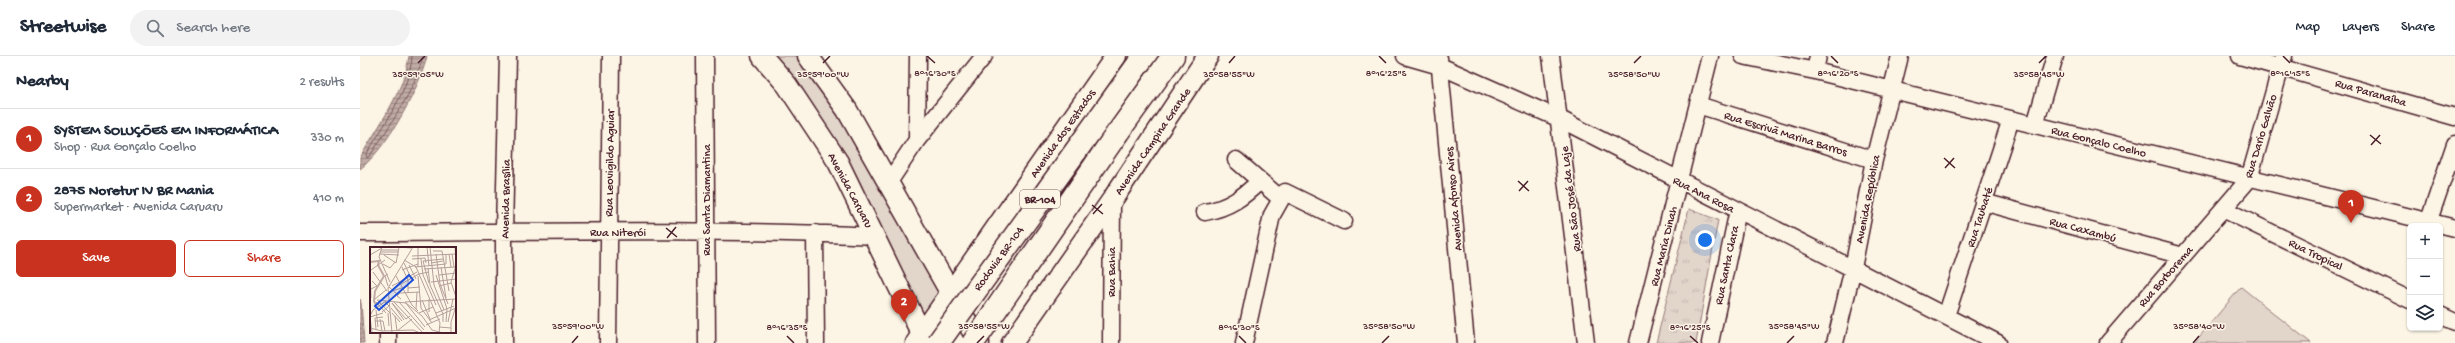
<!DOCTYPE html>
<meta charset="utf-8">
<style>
body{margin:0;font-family:"Gochi Hand",sans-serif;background:#f2f2f3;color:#1f2937}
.controls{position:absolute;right:12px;bottom:12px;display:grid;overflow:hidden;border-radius:6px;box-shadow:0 1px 3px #0004}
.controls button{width:36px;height:36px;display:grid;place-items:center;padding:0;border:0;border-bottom:1px solid #e0e1e3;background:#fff;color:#1f2937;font:20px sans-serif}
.you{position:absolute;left:1345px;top:184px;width:14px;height:14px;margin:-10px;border:3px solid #fff;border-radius:50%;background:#1a73e8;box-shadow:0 0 0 6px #1a73e833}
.badge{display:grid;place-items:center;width:26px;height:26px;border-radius:50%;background:#c8321e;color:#fff;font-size:13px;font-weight:700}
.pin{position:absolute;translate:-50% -33px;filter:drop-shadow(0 1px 2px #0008)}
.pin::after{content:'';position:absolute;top:21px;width:14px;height:12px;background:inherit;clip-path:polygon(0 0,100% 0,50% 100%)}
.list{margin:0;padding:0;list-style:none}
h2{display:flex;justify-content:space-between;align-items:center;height:52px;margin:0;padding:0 16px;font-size:17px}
h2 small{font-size:13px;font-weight:400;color:#747a83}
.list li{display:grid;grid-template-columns:26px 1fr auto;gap:12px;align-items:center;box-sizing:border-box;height:60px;padding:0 16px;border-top:1px solid #e0e1e3}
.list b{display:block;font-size:15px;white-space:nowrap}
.list p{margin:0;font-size:13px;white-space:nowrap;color:#747a83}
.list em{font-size:13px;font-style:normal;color:#747a83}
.actions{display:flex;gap:8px;padding:12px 16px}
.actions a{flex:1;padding:9px 0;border:1px solid #c8321e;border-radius:6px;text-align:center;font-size:14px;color:#c8321e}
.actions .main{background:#c8321e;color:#fff}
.icon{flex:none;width:22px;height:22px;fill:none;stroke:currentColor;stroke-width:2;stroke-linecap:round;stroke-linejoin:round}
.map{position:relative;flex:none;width:2095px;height:287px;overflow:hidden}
header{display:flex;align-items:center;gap:24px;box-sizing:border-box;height:56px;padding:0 20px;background:#fff;border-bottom:1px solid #e0e1e3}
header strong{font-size:19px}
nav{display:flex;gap:22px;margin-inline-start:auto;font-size:14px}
.search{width:280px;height:36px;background:#f2f2f3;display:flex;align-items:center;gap:10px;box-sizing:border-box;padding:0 14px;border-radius:22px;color:#747a83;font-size:15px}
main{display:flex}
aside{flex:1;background:#fff}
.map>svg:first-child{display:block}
</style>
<header>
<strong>Streetwise</strong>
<div class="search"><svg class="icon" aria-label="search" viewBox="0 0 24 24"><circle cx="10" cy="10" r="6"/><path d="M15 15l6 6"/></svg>Search here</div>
<nav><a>Map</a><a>Layers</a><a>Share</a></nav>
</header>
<main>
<aside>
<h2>Nearby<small>2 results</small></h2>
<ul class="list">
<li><span class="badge">1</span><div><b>SYSTEM SOLUÇÕES EM INFORMÁTICA</b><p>Shop · Rua Gonçalo Coelho</p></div><em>330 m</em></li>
<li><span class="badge">2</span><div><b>2875 Noretur IV BR Mania</b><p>Supermarket · Avenida Caruaru</p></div><em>410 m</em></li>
</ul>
<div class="actions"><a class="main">Save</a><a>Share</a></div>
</aside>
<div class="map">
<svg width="2095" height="287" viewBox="0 0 2095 287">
<defs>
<pattern id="park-tufts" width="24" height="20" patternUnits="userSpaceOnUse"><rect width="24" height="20" fill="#e2d5ca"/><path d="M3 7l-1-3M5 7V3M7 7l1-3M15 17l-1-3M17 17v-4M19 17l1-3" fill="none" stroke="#c3b6ae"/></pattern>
<pattern id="water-rules" width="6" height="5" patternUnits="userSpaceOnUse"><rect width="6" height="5" fill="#c0aca5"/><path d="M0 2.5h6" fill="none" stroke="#9e8b87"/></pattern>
</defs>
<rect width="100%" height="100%" fill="#fcf5e5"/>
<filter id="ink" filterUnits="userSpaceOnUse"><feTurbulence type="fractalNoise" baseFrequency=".025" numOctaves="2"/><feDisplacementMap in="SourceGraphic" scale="8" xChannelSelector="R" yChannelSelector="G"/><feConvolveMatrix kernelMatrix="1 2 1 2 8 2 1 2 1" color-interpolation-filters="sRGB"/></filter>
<g filter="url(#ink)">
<!-- grass -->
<path fill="#e2d5ca" stroke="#967a7a" d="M 405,0 L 444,0 L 586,239 L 563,271 Z
M 1881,231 L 1951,287 L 1834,287 Z"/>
<!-- park -->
<path fill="url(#park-tufts)" stroke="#967a7a" d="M 1329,153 L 1358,164 L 1336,287 L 1296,287 Z"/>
<!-- water -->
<path fill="url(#water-rules)" stroke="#917474" d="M 49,0 L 67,0 C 59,34 27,92 0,113 L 0,102 C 18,70 44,36 49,0 Z
M 0,243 L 1,247 L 4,287 L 0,287 Z"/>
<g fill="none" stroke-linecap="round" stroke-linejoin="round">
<!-- shore -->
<path stroke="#79575c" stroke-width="1" d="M 52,0 C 51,32 22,72 6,99 L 7,102 L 10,100 C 30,68 54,37 63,0"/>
<!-- minor casing -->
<g stroke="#4a1f2b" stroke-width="19">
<path id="minor" d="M 345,0 L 347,287
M 1045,0 L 1080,10 L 1200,63 L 1638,287
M 1191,0 L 1226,287
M 1383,0 L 1455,15 L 2095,172
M 1880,0 L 2095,61
M 1079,2 L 1106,287
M 1455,15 L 1458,0
M 1338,49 L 1514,104
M 1675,69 L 1695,0
M 557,84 L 558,0
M 876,104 L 921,143
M 529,126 L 557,84 L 624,0
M 1623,146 L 1823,200
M 1863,153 L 2050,244
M 845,156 C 869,152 883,141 900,125
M 2067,170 L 2095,88
M 0,177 C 172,176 344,172 515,180
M 455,177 L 456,287
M 2080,259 L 2095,266
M 1586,260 L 1651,63
M 28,287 L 28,276
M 144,287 L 144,175 L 148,0
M 248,287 L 251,0
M 751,287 L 752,144
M 884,287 L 912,159 L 925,136 L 984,165
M 1278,287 L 1350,0
M 1350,287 L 1378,154
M 1475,287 L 1493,212 L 1514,104 L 1540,0
M 1748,287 L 1889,123 L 1924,0"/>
</g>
<!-- major casing -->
<g stroke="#4a1f2b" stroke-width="23">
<path id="major" d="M 402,0 L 427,29 L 478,106 L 566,287
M 448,0 L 487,54 L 619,287
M 556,287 L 756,0
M 652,287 L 752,144 L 848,0"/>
</g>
<!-- highway casing -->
<g stroke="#4a1f2b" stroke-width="25">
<path id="highway" d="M 758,76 L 813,0"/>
</g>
<!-- minor -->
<use href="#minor" stroke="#fcf5e5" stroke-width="16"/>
<!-- major -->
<use href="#major" stroke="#fcf5e5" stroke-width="20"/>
<!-- highway -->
<use href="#highway" stroke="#fcf5e5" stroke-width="22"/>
<!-- highway-bridge casing -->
<g stroke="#4a1f2b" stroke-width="25" stroke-linecap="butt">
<path id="highway-bridge" d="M 578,287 L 784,0
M 613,287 L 758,76"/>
</g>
<!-- highway-bridge -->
<use href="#highway-bridge" stroke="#fcf5e5" stroke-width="22"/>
</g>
</g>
<!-- ticks -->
<path fill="none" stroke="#4a1f2b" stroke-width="1.5" d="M 567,0 L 575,7M 1019,0 L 1026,7M 1471,0 L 1478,7M 1923,0 L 1930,7M 58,7 L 65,0M 463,7 L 470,0M 869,7 L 875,0M 1274,7 L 1281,0M 1679,7 L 1686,0M 2010,79 L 2021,88M 2011,89 L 2020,79M 1584,102 L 1595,112M 1585,112 L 1594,102M 1158,125 L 1169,135M 1159,135 L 1168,125M 732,149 L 743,158M 733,158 L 742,148M 306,172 L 317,181M 307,182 L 316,171M 427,280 L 434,287M 879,280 L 886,287M 1330,280 L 1338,287M 212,287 L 218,280M 617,287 L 624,280M 1022,287 L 1029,280M 1427,287 L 1434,280M 1833,287 L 1839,280"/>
<g text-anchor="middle" stroke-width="3" stroke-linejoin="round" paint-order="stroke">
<!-- shield labels -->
<rect fill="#fcf5e5" stroke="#7f5f63" stroke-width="1" x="660" y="134" width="40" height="18" rx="3"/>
<g font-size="11" font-weight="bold" fill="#4a1f2b">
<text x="680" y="147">BR-104</text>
</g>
<!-- street labels -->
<g font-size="12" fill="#4a1f2b" stroke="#fcf5e5">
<text transform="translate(2011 36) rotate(16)" y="4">Rua Paranaíba</text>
<text transform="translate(702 77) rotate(-55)" y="4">Avenida dos Estados</text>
<text transform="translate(1426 77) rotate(17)" y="4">Rua Escrivã Marina Barros</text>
<text transform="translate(1900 80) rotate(-73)" y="4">Rua Dario Galvão</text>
<text transform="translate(792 85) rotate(-56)" y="4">Avenida Campina Grande</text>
<text transform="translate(1739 85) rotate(14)" y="4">Rua Gonçalo Coelho</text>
<text transform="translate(249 107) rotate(-89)" y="4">Rua Leovigildo Aguiar</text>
<text transform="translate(491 134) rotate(62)" y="4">Avenida Caruaru</text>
<text transform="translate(1344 138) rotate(27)" y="4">Rua Ana Rosa</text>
<text transform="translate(145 143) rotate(-89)" y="4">Avenida Brasília</text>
<text transform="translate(1093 143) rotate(-95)" y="4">Avenida Afonso Aires</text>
<text transform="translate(1210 143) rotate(-97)" y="4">Rua São José da Laje</text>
<text transform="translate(1507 143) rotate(-79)" y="4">Avenida República</text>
<text transform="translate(346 144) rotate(-90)" y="4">Rua Santa Diamantina</text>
<text transform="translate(1619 161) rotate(-72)" y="4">Rua Taubaté</text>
<text transform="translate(1723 173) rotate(15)" y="4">Rua Caxambú</text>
<text x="258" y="180">Rua Niterói</text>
<text transform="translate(1303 190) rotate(-76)" y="4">Rua Maria Dinah</text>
<text transform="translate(1956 198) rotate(26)" y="4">Rua Tropical</text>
<text transform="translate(638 202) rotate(-54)" y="4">Rodovia BR-104</text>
<text transform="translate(1366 209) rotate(-78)" y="4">Rua Santa Clara</text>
<text transform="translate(751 216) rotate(-90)" y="4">Rua Bahia</text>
<text transform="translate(1805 220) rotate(-49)" y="4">Rua Borborema</text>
</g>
</g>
<!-- overview -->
<g transform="translate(10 191)">
<rect width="86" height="86" fill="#fcf5e5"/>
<path fill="none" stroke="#c0aca5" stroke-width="2" d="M 0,15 L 9,14 L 8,18 L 14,29 L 5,44 L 4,54 L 6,58"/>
<path fill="none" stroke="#b59f9b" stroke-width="1" d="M 12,0 L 9,10 L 20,35M 29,0 L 41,1M 48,0 L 48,20M 57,0 L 59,19M 60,0 L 64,38 L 74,63M 85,0 L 86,13M 11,3 L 29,3M 63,4 L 72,4 L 79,44M 10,5 L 29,5M 9,7 L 29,8M 66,7 L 70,37 L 78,57M 79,7 L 81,20M 82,7 L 84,20M 0,8 L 12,1M 14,8 L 26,16 L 29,0M 42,9 L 86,7M 42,12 L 55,11 L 56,16M 51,12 L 53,28 L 66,58M 34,13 L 46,20 L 70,76 L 69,86M 53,14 L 59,36M 53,14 L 73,12M 34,16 L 42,33M 61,16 L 73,14M 13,17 L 20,21 L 25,15M 39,18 L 46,32M 86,18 L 81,35 L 86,50M 0,20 L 1,51M 32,20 L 38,33 L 38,46M 45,20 L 76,17 L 76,7M 71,20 L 76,51M 58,21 L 60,38 L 73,67 L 73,75M 54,22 L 85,20M 1,23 L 15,13M 32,23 L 48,17M 3,25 L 17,44M 18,27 L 15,29 L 18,39M 66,28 L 77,62 L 76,75M 69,28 L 86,26M 26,29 L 42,58 L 48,64M 48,29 L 51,61 L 62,76M 61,35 L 86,32M 22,39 L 47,25M 69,39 L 81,36M 19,40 L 28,48M 24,41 L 49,27 L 59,25M 38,41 L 50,40M 1,42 L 7,39 L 2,34M 19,45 L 38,39M 5,52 L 16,43M 31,52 L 27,49 L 30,46 L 50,45M 59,52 L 59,65M 7,53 L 36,56 L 52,69 L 62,83 L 73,86M 52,53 L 60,72M 8,54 L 20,66M 6,55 L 16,66M 24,55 L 53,86M 29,55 L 54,83M 22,56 L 36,72 L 40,69M 22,56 L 34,73M 21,61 L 32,74M 46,62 L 47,45M 6,63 L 8,80M 12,65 L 19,59 L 15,55M 18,66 L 19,79M 22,66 L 30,75M 49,66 L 63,60M 66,66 L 84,59M 0,69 L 3,63 L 16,54M 25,69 L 27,84M 0,70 L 2,86M 0,70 L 13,66M 10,72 L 12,84M 59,73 L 86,61M 5,74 L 13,74 L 15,84M 78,75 L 83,52M 56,78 L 70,72M 55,80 L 35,55 L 86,52M 69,80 L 81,81M 0,81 L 12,84 L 43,83 L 50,86M 6,82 L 5,71 L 13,70M 27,84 L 42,72M 22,86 L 18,41 L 43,0M 81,86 L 81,75 L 86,59"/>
<path fill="#1d4ed8" fill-opacity="0.15" stroke="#1d4ed8" stroke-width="2" d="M 39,28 L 43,33 L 9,63 L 5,59 Z"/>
<rect width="86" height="86" fill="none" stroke="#4a1f2b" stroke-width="2"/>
</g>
<g font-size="10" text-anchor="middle" fill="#4a1f2b" stroke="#fcf5e5" stroke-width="3" stroke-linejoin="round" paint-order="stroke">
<text x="575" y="20">8°16'30"S</text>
<text x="1026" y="20">8°16'25"S</text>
<text x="1478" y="20">8°16'20"S</text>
<text x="1930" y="20">8°16'15"S</text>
<text x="58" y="21">35°59'05"W</text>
<text x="463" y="21">35°59'00"W</text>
<text x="869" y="21">35°58'55"W</text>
<text x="1274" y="21">35°58'50"W</text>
<text x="1679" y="21">35°58'45"W</text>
<text x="218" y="273">35°59'00"W</text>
<text x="624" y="273">35°58'55"W</text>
<text x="1029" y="273">35°58'50"W</text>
<text x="1434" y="273">35°58'45"W</text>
<text x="1839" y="273">35°58'40"W</text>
<text x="427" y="274">8°16'35"S</text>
<text x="879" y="274">8°16'30"S</text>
<text x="1330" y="274">8°16'25"S</text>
</g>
</svg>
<div class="controls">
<button>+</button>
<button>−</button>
<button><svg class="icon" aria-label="layers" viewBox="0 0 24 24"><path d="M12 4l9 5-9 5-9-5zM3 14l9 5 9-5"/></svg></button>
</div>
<div class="you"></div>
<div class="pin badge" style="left:1991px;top:167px">1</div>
<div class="pin badge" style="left:544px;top:266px">2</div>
</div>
</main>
